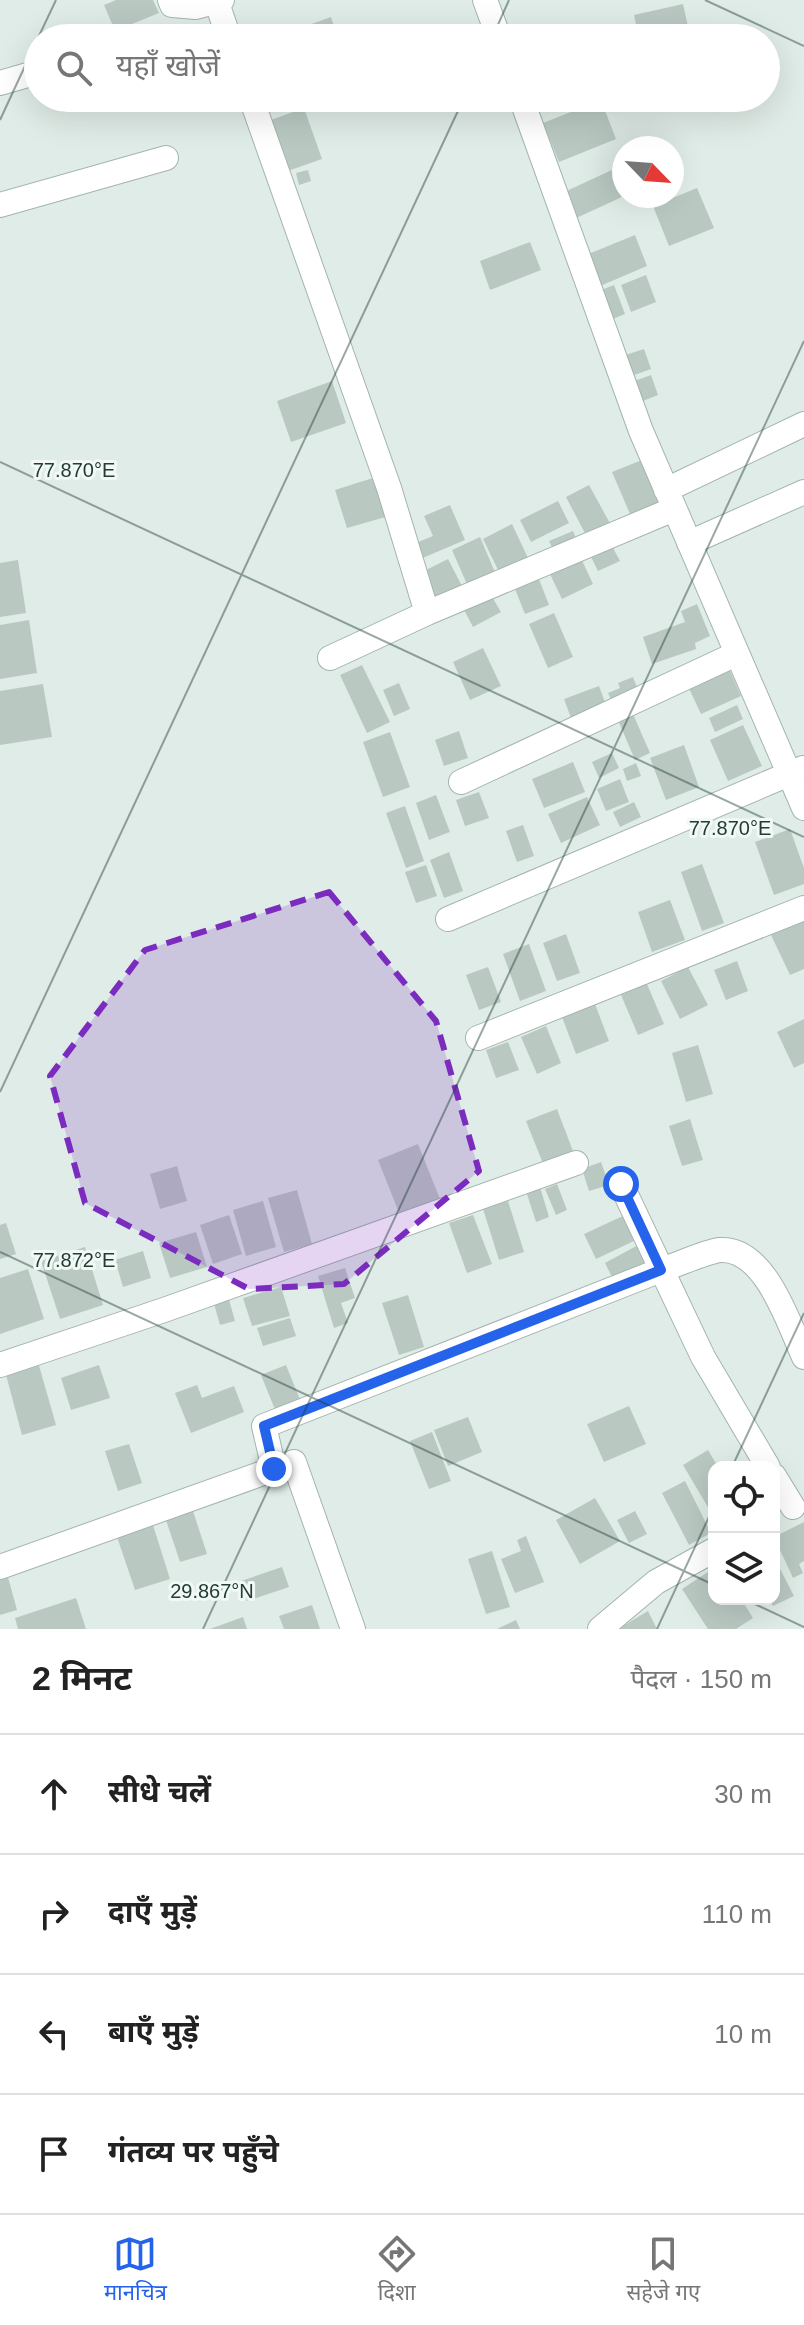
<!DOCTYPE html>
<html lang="hi">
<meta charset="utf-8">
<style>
body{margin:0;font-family:Arial,"Noto Sans Devanagari",sans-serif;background:#f6f6f6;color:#222}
.controls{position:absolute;right:24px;bottom:24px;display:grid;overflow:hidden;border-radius:16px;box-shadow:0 8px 32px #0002}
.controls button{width:72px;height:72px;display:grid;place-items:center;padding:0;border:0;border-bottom:2px solid #e0e0e0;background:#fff;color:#222;font:40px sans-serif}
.compass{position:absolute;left:612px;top:136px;width:72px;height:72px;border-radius:50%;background:#fff;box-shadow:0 8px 32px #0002;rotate:115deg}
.stop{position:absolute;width:24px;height:24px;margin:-18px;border:6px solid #2563eb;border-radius:50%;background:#fff}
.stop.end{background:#2563eb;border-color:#fff;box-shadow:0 2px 8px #0008}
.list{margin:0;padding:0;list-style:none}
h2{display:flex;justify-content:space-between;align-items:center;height:104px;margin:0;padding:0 32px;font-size:34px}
h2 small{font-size:26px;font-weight:400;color:#767676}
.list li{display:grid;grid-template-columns:52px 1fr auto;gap:24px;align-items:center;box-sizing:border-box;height:120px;padding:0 32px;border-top:2px solid #e0e0e0}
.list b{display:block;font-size:30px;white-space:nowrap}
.list em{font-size:26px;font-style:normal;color:#767676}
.icon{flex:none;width:44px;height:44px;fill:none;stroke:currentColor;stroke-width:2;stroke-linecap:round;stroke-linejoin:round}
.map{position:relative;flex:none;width:804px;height:1629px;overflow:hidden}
.search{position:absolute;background:#fff;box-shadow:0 8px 32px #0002;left:24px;right:24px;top:24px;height:88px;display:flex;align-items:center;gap:20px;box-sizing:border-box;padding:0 28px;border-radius:44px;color:#767676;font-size:30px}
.sheet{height:584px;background:#fff}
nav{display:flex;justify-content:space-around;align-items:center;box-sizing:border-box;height:112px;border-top:2px solid #e0e0e0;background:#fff;font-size:22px;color:#767676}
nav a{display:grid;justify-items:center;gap:4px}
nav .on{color:#2563eb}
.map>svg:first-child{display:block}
</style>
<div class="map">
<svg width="804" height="1629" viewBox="0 0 804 1629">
<rect width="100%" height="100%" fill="#e0ece7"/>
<!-- building -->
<path fill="#b9c9c2" d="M 116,0 L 153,0 L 159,13 L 115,31 L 104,5 Z
M 683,4 L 689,31 L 658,38 L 639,38 L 634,15 Z
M 331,17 L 338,38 L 272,38 Z
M 601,100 L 616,139 L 559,162 L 543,123 Z
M 304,108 L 322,159 L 285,172 L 268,121 Z
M 614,169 L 624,196 L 572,220 L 560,194 Z
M 308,170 L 311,181 L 299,185 L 296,173 Z
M 697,188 L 714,228 L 669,246 L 653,206 Z
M 635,235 L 647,266 L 593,289 L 581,257 Z
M 530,242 L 541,270 L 490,290 L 480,261 Z
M 646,275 L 656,302 L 631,312 L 621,285 Z
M 614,285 L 625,314 L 608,321 L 596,292 Z
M 644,349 L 651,369 L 623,379 L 616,358 Z
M 651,375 L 658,395 L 633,405 L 626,384 Z
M 332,381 L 346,423 L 291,442 L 277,401 Z
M 642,460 L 659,502 L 630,514 L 612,472 Z
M 376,477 L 389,516 L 347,528 L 335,490 Z
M 589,485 L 612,527 L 588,539 L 566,497 Z
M 558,501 L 569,523 L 531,542 L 520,520 Z
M 450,505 L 465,540 L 418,560 L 411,545 L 433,536 L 424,516 Z
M 512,524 L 528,558 L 499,572 L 483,539 Z
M 573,531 L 579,546 L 556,556 L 549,541 Z
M 480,537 L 497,577 L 469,589 L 452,550 Z
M 612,546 L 620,561 L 598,571 L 591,557 Z
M 579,554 L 593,584 L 562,599 L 548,570 Z
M 448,559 L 463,588 L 434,602 L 420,573 Z
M 18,560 L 26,613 L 0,617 L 0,563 Z
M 537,574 L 549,605 L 525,614 L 513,584 Z
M 491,595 L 501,612 L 473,627 L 464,610 Z
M 697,604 L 710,636 L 695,643 L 696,649 L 652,664 L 643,637 L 685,622 L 681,611 Z
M 554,613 L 573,657 L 548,668 L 529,624 Z
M 29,620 L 37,673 L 0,679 L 0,625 Z
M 483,648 L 501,686 L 470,700 L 453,662 Z
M 727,664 L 741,696 L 701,714 L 686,682 Z
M 362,665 L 390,722 L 367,733 L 340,675 Z
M 633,677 L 640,695 L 614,706 L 608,693 L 620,688 L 618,683 Z
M 399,683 L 410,709 L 394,716 L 383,690 Z
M 43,684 L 52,737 L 0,745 L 0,691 Z
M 599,686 L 606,705 L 571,718 L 564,699 Z
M 737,705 L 743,719 L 715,732 L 709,718 Z
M 633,714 L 650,753 L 635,760 L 618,720 Z
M 743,725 L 762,766 L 728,781 L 710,740 Z
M 459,731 L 468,758 L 444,766 L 435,740 Z
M 390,732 L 410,787 L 383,797 L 363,742 Z
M 684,745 L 699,787 L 666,800 L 650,758 Z
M 612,753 L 619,768 L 599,778 L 592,762 Z
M 573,762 L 585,792 L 544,808 L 532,779 Z
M 636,763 L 641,776 L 627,781 L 623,769 Z
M 620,779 L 629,802 L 606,811 L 597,789 Z
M 479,792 L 489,818 L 465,826 L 456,800 Z
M 436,795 L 450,832 L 429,840 L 416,803 Z
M 587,797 L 600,825 L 561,843 L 548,814 Z
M 634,802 L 641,817 L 620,827 L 613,812 Z
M 405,806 L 424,861 L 406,868 L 386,813 Z
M 523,825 L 534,856 L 517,862 L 506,831 Z
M 790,829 L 804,868 L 804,884 L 774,895 L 755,842 Z
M 449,852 L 463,891 L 444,898 L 430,860 Z
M 702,864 L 724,923 L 702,931 L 681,872 Z
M 426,865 L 437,896 L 416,903 L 405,872 Z
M 670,900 L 685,940 L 652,952 L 638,912 Z
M 804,920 L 804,969 L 790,975 L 771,935 Z
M 566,934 L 580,973 L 557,981 L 543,943 Z
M 529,944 L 546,991 L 520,1001 L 503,954 Z
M 737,961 L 748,991 L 726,1000 L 714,970 Z
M 488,967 L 501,1002 L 479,1010 L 466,975 Z
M 688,967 L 708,1005 L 680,1019 L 661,981 Z
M 647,984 L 664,1024 L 638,1035 L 621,995 Z
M 595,1004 L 609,1041 L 576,1054 L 562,1017 Z
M 804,1019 L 804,1063 L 794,1068 L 777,1032 Z
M 546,1026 L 561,1063 L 537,1074 L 521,1037 Z
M 508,1042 L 519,1070 L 496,1078 L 486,1050 Z
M 698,1045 L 713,1094 L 686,1102 L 672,1053 Z
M 557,1109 L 576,1159 L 546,1171 L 526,1121 Z
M 690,1119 L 703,1160 L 682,1166 L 669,1126 Z
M 418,1144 L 442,1204 L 402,1220 L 378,1160 Z
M 601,1162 L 609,1185 L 589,1191 L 582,1169 Z
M 177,1166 L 187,1201 L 160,1209 L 150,1174 Z
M 557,1184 L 567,1210 L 556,1215 L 545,1189 Z
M 540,1187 L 549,1217 L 536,1222 L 526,1191 Z
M 297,1190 L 312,1244 L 284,1252 L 268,1198 Z
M 263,1201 L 276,1247 L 246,1256 L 233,1210 Z
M 508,1201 L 524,1252 L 499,1260 L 483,1209 Z
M 229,1215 L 242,1254 L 213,1264 L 200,1225 Z
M 473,1215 L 492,1264 L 467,1273 L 449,1223 Z
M 625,1215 L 636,1240 L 596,1259 L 584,1234 Z
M 6,1223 L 16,1254 L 0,1259 L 0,1225 Z
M 196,1232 L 207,1267 L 170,1278 L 159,1243 Z
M 640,1244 L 653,1267 L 617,1287 L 605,1263 Z
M 85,1247 L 103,1305 L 60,1319 L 41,1261 Z
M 143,1251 L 151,1278 L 123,1287 L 115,1260 Z
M 345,1268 L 355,1298 L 341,1303 L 348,1323 L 334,1328 L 318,1276 Z
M 28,1269 L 44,1319 L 0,1334 L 0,1278 Z
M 281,1287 L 290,1316 L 252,1326 L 243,1298 Z
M 226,1289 L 235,1321 L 220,1325 L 211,1293 Z
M 408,1295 L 424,1347 L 399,1355 L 382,1303 Z
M 290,1318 L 296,1336 L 263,1346 L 257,1328 Z
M 38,1362 L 56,1425 L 22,1435 L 5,1371 Z
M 99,1365 L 110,1398 L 71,1410 L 61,1378 Z
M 286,1365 L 303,1407 L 278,1417 L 261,1375 Z
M 197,1385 L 202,1398 L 234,1386 L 244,1412 L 191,1433 L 175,1393 Z
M 629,1406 L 646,1444 L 604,1462 L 587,1424 Z
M 468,1417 L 482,1452 L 448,1466 L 434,1430 Z
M 432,1432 L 451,1481 L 429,1489 L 410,1441 Z
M 129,1444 L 142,1483 L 118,1491 L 105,1451 Z
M 708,1450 L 718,1467 L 714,1467 L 714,1513 L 712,1514 L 683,1465 Z
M 685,1481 L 711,1533 L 689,1545 L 662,1493 Z
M 595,1498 L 620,1541 L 580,1564 L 556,1520 Z
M 192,1508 L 207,1554 L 180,1562 L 165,1517 Z
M 635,1511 L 647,1534 L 629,1543 L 617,1520 Z
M 804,1522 L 804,1561 L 799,1564 L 803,1573 L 793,1578 L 774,1537 Z
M 153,1525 L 170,1579 L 135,1590 L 117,1537 Z
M 526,1536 L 544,1582 L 515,1593 L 501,1559 L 521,1551 L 517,1540 Z
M 492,1551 L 510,1607 L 486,1614 L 468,1559 Z
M 774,1557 L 794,1596 L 773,1606 L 769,1599 L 774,1599 Z
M 3,1559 L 17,1610 L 0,1615 L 0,1560 Z
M 282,1567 L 289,1587 L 247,1601 L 241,1581 Z
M 714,1568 L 714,1599 L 741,1599 L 753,1618 L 736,1629 L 708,1629 L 682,1589 Z
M 76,1598 L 86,1629 L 18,1629 L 15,1618 Z
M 312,1605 L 320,1629 L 284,1629 L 279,1616 Z
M 648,1611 L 657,1629 L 618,1629 Z
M 243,1617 L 247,1629 L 210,1629 Z
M 516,1620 L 520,1629 L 497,1629 Z"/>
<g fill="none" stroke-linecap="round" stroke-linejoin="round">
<!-- street casing -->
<g stroke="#a3b4ae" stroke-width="26">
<path id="street" d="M 170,0 L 172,5 L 196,7 L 222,0
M 485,0 L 499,38
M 217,3 L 229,38
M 0,83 L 38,72
M 251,98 L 389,488 L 427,613 L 674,509
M 521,98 L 641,431 L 804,808
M 0,205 L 166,158
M 666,490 L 804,424
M 689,543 L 804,492
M 330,658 L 427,613
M 461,782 L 736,654
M 448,919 L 803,768
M 478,1038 L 804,908
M 621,1184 L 703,1357 L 768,1467
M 0,1365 L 164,1310 L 576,1163
M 274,1469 L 264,1426 L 661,1270 C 678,1265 704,1252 720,1250 C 765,1247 789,1324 804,1357
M 774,1476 L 793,1507
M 0,1567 L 294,1462 L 353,1629
M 600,1629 L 656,1582 L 714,1550"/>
</g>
<!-- street -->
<use href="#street" stroke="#fff" stroke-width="24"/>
</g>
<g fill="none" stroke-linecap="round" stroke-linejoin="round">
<!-- route -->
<path stroke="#2563eb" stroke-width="10" d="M 274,1469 L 264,1426 L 661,1270 L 621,1184"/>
</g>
<!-- marked area -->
<path fill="#7b2cbf" fill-opacity="0.2" stroke="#7b2cbf" stroke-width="6" stroke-dasharray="16 10" stroke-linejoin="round" d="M 329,892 L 436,1021 L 479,1171 L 344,1284 L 249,1289 L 85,1203 L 50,1076 L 145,950 Z"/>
<!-- ticks -->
<path fill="none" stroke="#213d35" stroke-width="2" stroke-opacity="0.45" d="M 705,0 L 804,46M 38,38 L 56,0M 492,38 L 509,0M 0,120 L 38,38M 0,462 L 804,837M 0,1092 L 464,98M 0,1252 L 714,1585M 732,1467 L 804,1313M 744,1599 L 804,1627M 203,1629 L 804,341M 657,1629 L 714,1506"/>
<g font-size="20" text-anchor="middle" fill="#213d35" stroke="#f1f8f5" stroke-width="6" stroke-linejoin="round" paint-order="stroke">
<text x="74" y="477">77.870°E</text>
<text x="730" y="835">77.870°E</text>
<text x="74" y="1267">77.872°E</text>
<text x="212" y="1598">29.867°N</text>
</g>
</svg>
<div class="controls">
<button><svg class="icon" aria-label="locate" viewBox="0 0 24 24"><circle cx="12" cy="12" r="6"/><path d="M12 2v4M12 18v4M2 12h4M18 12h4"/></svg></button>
<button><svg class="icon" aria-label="layers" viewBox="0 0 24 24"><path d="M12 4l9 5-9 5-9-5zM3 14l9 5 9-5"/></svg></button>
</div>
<svg class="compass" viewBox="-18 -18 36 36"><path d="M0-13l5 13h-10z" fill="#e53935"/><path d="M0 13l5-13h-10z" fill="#767676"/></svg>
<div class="stop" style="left:621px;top:1184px"></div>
<div class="stop end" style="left:274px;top:1469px"></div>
<div class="search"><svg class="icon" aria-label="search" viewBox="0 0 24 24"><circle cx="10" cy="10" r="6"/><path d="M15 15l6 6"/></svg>यहाँ खोजें</div>
</div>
<section class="sheet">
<h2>2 मिनट<small>पैदल · 150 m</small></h2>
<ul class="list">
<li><svg class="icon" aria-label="ahead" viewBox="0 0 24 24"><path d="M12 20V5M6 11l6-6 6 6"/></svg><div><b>सीधे चलें</b></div><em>30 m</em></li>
<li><svg class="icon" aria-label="right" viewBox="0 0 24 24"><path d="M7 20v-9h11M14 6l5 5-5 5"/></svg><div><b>दाएँ मुड़ें</b></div><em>110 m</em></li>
<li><svg class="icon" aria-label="left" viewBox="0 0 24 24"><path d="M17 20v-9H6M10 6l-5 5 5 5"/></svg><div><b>बाएँ मुड़ें</b></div><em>10 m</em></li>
<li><svg class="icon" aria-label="arrive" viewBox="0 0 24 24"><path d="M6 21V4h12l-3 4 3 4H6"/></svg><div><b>गंतव्य पर पहुँचे</b></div></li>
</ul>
</section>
<nav>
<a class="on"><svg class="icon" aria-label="map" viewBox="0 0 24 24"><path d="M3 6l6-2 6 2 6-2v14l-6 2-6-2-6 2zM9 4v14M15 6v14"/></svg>मानचित्र</a>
<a><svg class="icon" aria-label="directions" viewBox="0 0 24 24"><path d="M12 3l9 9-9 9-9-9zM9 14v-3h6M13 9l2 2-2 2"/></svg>दिशा</a>
<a><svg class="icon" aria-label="saved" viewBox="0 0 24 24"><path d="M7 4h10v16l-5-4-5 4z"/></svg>सहेजे गए</a>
</nav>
